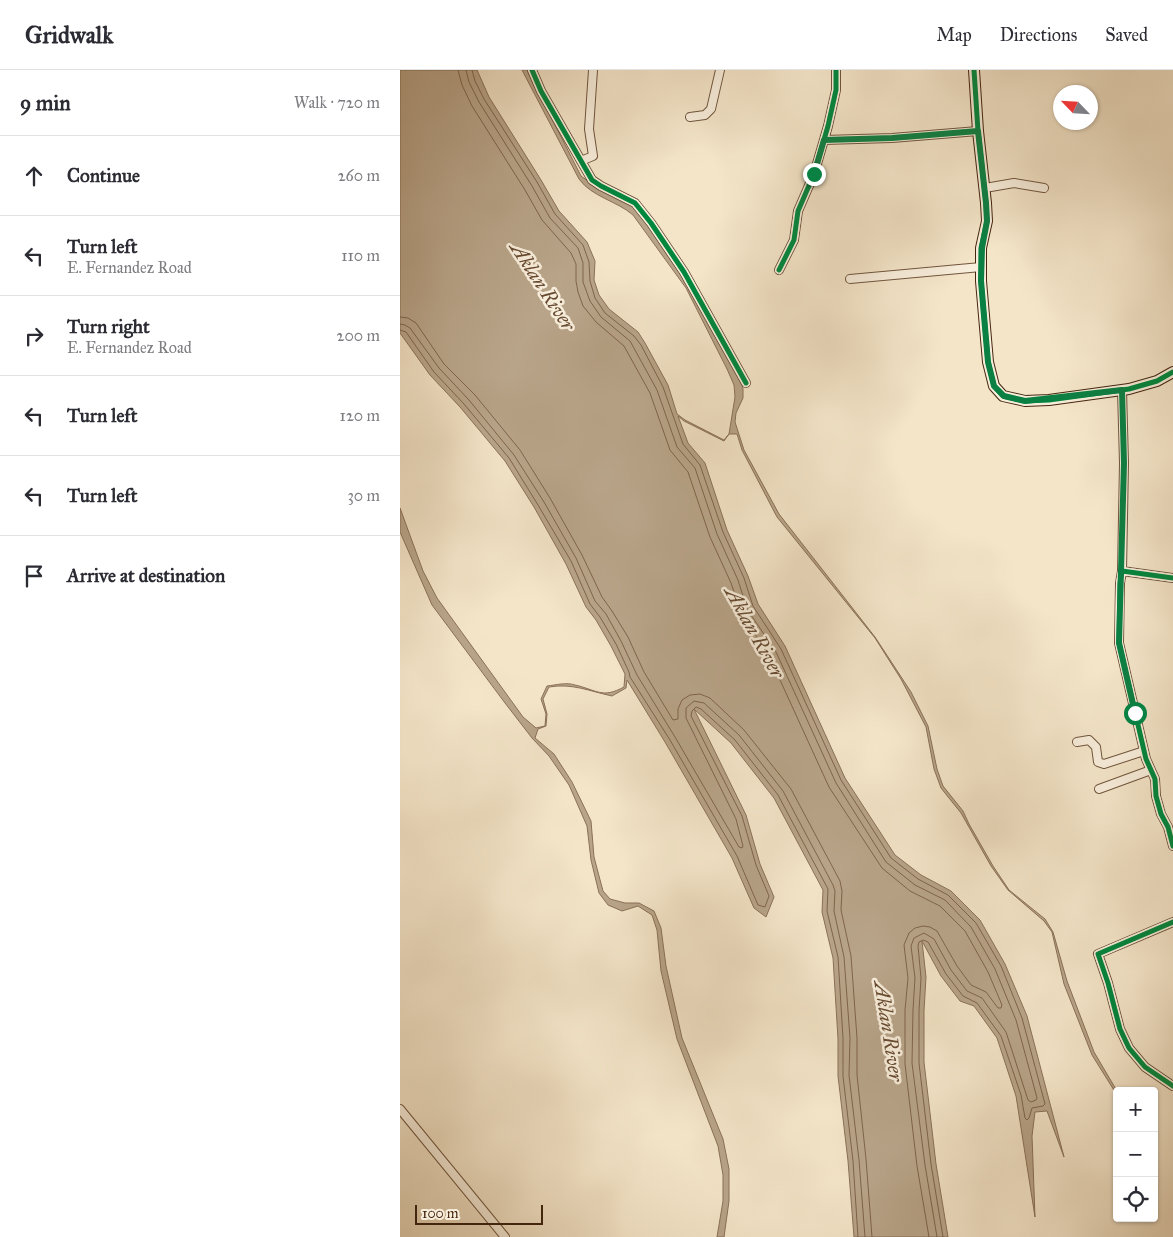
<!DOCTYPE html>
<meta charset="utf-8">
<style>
body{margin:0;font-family:"IM FELL Great Primer",serif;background:#f7f7f7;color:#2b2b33}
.controls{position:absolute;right:15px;bottom:15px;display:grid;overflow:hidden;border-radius:5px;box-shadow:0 1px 4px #0004}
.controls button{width:45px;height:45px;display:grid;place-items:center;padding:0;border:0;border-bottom:1px solid #e1e1e2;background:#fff;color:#2b2b33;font:25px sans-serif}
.compass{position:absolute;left:653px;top:15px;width:45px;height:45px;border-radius:50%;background:#fff;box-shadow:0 1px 4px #0004;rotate:295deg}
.scale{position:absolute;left:15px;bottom:12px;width:128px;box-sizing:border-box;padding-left:5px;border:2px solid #44250d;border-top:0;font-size:14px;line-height:18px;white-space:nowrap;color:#44250d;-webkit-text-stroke:4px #f8eedc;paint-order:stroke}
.stop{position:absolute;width:15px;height:15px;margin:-11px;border:4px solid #0b8043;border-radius:50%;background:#fff}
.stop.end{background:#0b8043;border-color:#fff;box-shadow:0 1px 5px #0008}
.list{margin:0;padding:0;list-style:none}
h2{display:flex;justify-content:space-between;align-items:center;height:65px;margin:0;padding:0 20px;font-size:21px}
h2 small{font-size:16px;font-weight:400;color:#7c7c81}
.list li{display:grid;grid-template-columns:32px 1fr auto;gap:15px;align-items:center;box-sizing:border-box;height:80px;padding:0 20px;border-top:1px solid #e1e1e2}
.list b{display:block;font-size:19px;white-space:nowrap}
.list p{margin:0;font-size:16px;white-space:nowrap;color:#7c7c81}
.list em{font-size:16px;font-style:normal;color:#7c7c81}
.icon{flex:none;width:28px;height:28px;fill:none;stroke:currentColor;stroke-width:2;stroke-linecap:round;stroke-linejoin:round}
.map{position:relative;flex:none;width:773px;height:1167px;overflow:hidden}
header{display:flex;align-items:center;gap:30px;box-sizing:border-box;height:70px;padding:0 25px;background:#fff;border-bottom:1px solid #e1e1e2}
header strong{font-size:24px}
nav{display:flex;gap:28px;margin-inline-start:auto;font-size:18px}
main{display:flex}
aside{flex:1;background:#fff}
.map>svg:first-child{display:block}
</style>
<header>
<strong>Gridwalk</strong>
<nav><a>Map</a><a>Directions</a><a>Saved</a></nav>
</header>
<main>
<aside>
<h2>9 min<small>Walk · 720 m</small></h2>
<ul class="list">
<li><svg class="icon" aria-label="ahead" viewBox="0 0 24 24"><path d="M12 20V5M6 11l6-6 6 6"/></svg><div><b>Continue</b></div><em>260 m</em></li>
<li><svg class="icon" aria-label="left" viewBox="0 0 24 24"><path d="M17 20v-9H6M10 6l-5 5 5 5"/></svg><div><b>Turn left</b><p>E. Fernandez Road</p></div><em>110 m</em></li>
<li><svg class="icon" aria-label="right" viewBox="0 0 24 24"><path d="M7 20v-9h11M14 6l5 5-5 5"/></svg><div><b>Turn right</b><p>E. Fernandez Road</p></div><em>200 m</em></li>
<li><svg class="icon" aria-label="left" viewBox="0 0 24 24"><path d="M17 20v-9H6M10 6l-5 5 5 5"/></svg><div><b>Turn left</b></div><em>120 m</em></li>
<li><svg class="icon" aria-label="left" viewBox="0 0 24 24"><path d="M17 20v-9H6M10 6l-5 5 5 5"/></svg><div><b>Turn left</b></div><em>30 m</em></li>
<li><svg class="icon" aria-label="arrive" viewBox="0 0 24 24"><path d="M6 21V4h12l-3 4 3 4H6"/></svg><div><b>Arrive at destination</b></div></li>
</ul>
</aside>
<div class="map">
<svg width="773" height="1167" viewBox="0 0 773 1167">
<rect width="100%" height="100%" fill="#f4e5c9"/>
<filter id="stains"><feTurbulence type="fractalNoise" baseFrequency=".004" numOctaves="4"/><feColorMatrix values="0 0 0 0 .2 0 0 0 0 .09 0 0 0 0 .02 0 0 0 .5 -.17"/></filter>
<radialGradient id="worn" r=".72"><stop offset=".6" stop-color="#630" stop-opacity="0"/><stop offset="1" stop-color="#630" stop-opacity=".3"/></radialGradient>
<!-- water -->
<path fill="#b8a489" stroke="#8a7157" d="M 0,0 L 77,0 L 89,27 L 141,110 L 159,141 L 187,172 L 195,191 L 194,210 L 199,225 L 209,239 L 238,262 L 245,273 L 268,315 L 277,344 L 285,350 L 324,370 L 329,364 L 335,327 L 334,315 L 327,299 L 286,218 L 233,145 C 217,131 192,127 179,109 L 122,0 L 127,0 L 181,106 L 193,115 L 217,129 L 231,134 L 243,145 L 289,214 L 341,310 L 343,319 L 343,328 L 336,343 L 335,352 L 344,380 L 379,444 L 475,567 L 511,622 L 528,656 L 537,699 L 543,716 L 563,741 L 569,754 L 593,796 L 609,820 L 645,849 L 653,862 L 667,911 L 694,982 L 717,1021 L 717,1025 L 692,985 L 664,914 L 652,862 L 644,851 L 608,820 L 591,796 L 561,743 L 541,718 L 534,699 L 526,657 L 501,609 L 475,568 L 377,447 L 342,380 L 337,364 L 329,364 L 324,371 L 284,351 L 278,346 L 288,373 L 305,393 L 327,460 L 348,506 L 358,534 L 385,576 L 445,708 L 495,785 L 521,805 L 551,821 L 580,850 L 605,894 L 627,946 L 664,1087 L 647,1041 L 635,1042 L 632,1066 L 635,1147 L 616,1026 L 597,968 L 574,936 L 560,931 L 541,906 L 522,871 L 526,907 L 524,941 L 524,992 L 536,1094 L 548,1167 L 454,1167 L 448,1091 L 438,1006 L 438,969 L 433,888 L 422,842 L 423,820 L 374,728 L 331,673 L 294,639 L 346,745 L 360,794 L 374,827 L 366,847 L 354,838 L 332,788 L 265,672 L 227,610 L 226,618 L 212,626 C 189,621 172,613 149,617 L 143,629 L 147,644 L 146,656 L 138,659 L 135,668 L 154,684 L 172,712 L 191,751 L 194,787 L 203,821 L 210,829 L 225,833 L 239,833 L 254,841 L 261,858 L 266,896 L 282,968 L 323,1069 L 329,1099 L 329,1131 L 324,1167 L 317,1167 L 323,1131 L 323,1105 L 318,1076 L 277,969 L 261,901 L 257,860 L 252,845 L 238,836 L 222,841 L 208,835 L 199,823 L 191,790 L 187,756 L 169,715 L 149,686 L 132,668 L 105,633 L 32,535 L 0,462 L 0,438 L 23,501 L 37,528 L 123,647 L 136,658 L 145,656 L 146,644 L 141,629 L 147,616 C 156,615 166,612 175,615 C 197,620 202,629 224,617 L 225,604 L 211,576 L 196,550 L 186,537 L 166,494 L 134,437 L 105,391 L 60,337 L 30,305 L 0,263 Z"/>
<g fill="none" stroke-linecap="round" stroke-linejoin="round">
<!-- shore -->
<path stroke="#7e644b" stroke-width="1" d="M 58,0 L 62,15 L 72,36 L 125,120 L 142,150 L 171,183 L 176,194 L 176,211 L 178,222 L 183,236 L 196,252 L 224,276 L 250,323 L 270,380 L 288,402 L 310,467 L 331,513 L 341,542 L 369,586 L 429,717 L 482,798 L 510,821 L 540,836 L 565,861 L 588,902 L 602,935 L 601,938 L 598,938 L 586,922 L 571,915 L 557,896 L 537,861 L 530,857 L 523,856 L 515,858 L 509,863 L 504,875 L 508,908 L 505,940 L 505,994 L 517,1096 L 529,1167
M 66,0 L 69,12 L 79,32 L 132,116 L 150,148 L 178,178 L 183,193 L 183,212 L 190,231 L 201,247 L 230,271 L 257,320 L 277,377 L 295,398 L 317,464 L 338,510 L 347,539 L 376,582 L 436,713 L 486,792 L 515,815 L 545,830 L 571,857 L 595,899 L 616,950 L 637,1028 L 636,1030 L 631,1032 L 628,1030 L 606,962 L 582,928 L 567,921 L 551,900 L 534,869 L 524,863 L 514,868 L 511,876 L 515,908 L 513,940 L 512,993 L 525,1095 L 537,1167
M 72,0 L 75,11 L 84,29 L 137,112 L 155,144 L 183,175 L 189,192 L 190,211 L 195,228 L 205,243 L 234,266 L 241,275 L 263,317 L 283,374 L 300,395 L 323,462 L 344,508 L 353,536 L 381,579 L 441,710 L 491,788 L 518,809 L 548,825 L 576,853 L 601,896 L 622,948 L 645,1034 L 643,1036 L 632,1038 L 629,1048 L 627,1050 L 625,1048 L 621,1025 L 601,966 L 577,933 L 563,926 L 546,904 L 528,872 L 523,870 L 519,872 L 518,876 L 521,908 L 519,941 L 519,993 L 531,1094 L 543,1167
M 0,247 L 8,248 L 16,253 L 44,294 L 75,325 L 120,380 L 150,428 L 182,485 L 202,527 L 212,541 L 228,567 L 244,602 L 273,650 L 278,649 L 278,639 L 282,630 L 290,625 L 300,624 L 310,628 L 344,660 L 391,719 L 440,811 L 442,821 L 441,840 L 451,886 L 457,968 L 457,1005 L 466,1089 L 472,1167
M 0,254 L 5,255 L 10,258 L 39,298 L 69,330 L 114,385 L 144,432 L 176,488 L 195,531 L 206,544 L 221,571 L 237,605 L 275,667 L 339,777 L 342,778 L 343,776 L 336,749 L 286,648 L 286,638 L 294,631 L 304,633 L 339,665 L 383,721 L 433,815 L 435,821 L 434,841 L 444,887 L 450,968 L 449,1005 L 459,1090 L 465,1167
M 0,260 L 6,262 L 34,302 L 64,334 L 109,388 L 138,435 L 171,491 L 190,534 L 200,547 L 216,574 L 229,602 L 230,607 L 270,670 L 337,786 L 358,835 L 365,837 L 369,826 L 356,795 L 342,746 L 291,646 L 292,641 L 296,637 L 301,639 L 335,670 L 378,725 L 428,819 L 427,841 L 438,887 L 443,968 L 443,1006 L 453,1091 L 458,1167"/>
<!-- street casing -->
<g stroke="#70553c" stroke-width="10">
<path id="street" d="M 132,0 L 141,21 L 192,110 L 201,116 L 235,133 L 251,153 L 284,202 L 346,313
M 290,47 L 305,45 L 311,39 L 320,0
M 424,70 L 492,68 L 578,61
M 181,91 L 193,86 L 189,59 L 193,0
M 585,118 L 614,113 L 644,118
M 379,200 L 394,170 L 398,141 L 414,104 L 428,56 L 436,20 L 436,0
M 450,209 L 581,197
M 722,320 L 724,393 L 722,501
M 773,508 L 722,501 L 720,513 L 719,573 L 742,672 L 746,689 L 755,709 L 756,726 L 761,744 L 768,757 L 773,776
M 677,672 L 689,670 L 696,677 L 698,692 L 704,694 L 744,681
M 699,719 L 751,700
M 773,852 L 698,884 L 708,913 L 720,959 L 729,978 L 745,997 L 773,1016
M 0,1039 L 105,1167"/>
</g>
<!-- secondary casing -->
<g stroke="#44250d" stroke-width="12">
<path id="secondary" d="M 574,0 L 578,61 L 586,133 L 587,151 L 581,178 L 581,211 L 588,292 L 594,316 L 603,326 L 625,331 L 649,330 L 729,319 L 757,311 L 773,302"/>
</g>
<!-- street -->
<use href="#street" stroke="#f8eedc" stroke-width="8"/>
<!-- secondary -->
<use href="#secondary" stroke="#f8eedc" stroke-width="10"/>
<!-- cycleway casing -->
<g stroke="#f8eedc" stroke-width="8">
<path id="cycleway" d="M 132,0 L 141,21 L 192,110 L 201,116 L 235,133 L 251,153 L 284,202 L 346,313
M 574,0 L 578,61 L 586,133 L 587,151 L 581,178 L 581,211 L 588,292 L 594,316 L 603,326 L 625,331 L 649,330 L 729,319 L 757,311 L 773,302
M 379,200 L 394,170 L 398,141 L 414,104 L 428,56 L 436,20 L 436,0
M 773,508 L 722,501 L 720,513 L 719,573 L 742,672 L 746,689 L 755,709 L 756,726 L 761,744 L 768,757 L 773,776
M 773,852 L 698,884 L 708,913 L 720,959 L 729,978 L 745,997 L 773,1016"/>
</g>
<!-- cycleway -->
<use href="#cycleway" stroke="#00873e" stroke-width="5"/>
</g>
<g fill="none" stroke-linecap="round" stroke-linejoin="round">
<!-- route -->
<path stroke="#0b8043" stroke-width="6" d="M 414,104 L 424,70 L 492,68 L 578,61 L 586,133 L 587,151 L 582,178 L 581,211 L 588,292 L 594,316 L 604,326 L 625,331 L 722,320 L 724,393 L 719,573 L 735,643"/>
</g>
<g text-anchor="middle" stroke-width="5" stroke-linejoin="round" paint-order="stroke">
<!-- water labels -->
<g font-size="20" font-style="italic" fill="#674b32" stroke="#f8eedc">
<text transform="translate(143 216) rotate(57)" y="7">Aklan River</text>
<text transform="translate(355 562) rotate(61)" y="7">Aklan River</text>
<text transform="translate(489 961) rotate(81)" y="7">Aklan River</text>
</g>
</g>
<rect width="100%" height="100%" filter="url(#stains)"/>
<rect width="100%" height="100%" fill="url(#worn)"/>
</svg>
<div class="controls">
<button>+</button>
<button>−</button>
<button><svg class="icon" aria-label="locate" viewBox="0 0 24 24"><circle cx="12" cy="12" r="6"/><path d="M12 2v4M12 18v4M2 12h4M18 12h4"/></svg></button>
</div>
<svg class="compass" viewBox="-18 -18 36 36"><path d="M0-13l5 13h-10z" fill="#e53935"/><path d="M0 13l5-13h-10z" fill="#7c7c81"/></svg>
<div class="scale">100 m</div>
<div class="stop" style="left:735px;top:643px"></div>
<div class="stop end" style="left:414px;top:104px"></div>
</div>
</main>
